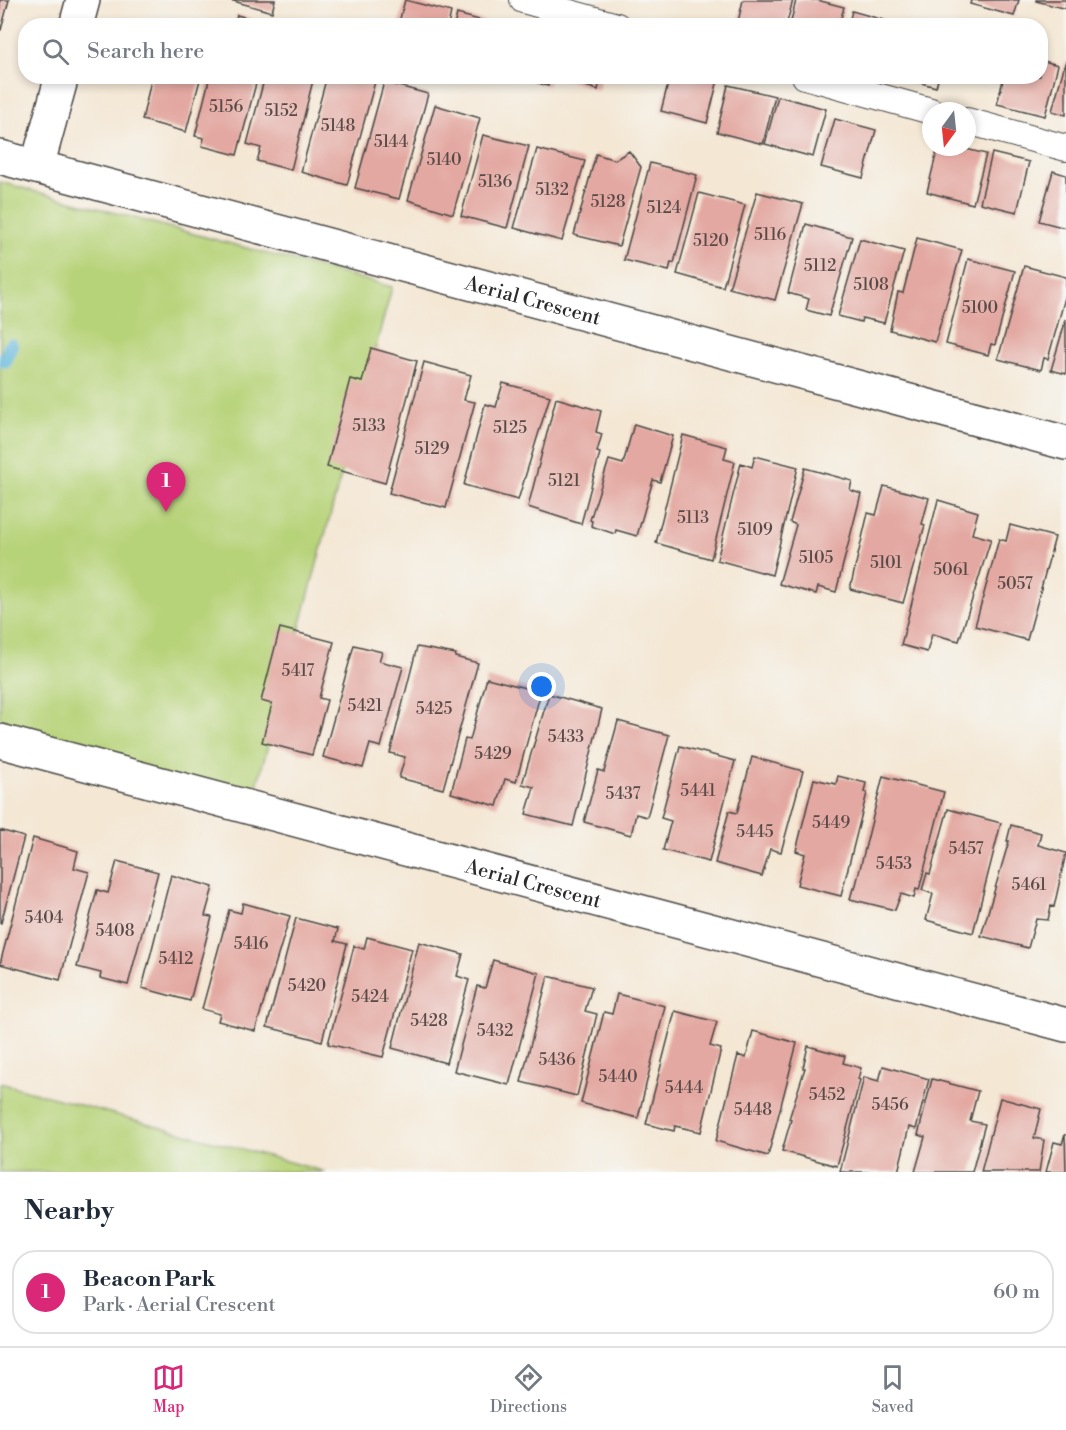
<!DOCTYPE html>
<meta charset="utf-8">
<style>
body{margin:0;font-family:"Libre Bodoni",serif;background:#f2f2f3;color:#1f2937}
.compass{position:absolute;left:922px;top:102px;width:54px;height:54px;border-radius:50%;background:#fff;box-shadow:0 3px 9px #0003;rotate:195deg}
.you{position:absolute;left:542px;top:687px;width:21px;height:21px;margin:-15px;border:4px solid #fff;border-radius:50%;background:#1a73e8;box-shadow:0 0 0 9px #1a73e833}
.badge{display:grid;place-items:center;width:39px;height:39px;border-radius:50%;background:#db2777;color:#fff;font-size:20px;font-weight:700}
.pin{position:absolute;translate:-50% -50px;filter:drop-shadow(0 2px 3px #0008)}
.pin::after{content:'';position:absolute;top:32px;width:21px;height:18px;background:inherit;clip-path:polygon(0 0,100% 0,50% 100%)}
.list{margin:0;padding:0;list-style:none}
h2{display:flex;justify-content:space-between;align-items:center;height:78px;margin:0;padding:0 24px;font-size:26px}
h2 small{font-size:20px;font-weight:400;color:#747a83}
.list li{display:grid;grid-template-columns:39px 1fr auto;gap:18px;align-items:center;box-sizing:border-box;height:84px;margin:0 12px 12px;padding:0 12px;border:2px solid #e0e1e3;border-radius:24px}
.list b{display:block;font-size:22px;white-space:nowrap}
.list p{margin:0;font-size:20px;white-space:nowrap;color:#747a83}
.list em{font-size:20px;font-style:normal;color:#747a83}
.icon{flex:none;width:33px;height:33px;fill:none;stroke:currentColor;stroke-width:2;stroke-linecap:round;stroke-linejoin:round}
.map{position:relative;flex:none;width:1066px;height:1172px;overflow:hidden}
.search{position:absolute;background:#fff;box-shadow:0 3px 9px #0003;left:18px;right:18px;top:18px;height:66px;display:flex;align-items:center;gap:15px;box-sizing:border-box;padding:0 21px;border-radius:24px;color:#747a83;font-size:22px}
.sheet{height:174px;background:#fff}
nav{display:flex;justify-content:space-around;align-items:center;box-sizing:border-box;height:84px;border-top:2px solid #e0e1e3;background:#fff;font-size:16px;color:#747a83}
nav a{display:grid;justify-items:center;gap:3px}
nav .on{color:#db2777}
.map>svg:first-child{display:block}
</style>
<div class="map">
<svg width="1066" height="1172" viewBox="0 0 1066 1172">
<rect width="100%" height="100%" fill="#f6f6f2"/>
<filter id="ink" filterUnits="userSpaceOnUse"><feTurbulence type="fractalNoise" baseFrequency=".0167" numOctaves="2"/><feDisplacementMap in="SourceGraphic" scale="12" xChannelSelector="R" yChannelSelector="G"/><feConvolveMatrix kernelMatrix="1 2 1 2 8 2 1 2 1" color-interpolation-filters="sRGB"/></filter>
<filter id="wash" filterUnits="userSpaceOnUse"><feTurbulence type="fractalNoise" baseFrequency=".008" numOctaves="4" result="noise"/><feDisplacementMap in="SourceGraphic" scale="24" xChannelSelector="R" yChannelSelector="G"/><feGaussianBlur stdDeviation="1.35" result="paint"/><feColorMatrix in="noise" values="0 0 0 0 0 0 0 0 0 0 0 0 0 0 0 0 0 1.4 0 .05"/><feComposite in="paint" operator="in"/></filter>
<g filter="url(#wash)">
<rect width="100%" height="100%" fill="#f4e7d4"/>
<!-- green -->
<path fill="#b7d379" stroke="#717f52" stroke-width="1.5" d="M 0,182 L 392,287 L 252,804 L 0,736 Z
M 0,1083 L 326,1172 L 0,1172 Z"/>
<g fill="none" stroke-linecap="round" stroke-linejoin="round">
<!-- stream -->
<path stroke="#5db6db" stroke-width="14" d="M 5,361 L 11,345"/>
</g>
<g id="blocks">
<!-- building -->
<path fill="#e3a8a1" d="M 0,0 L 9,0 L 1,30 L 0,30 Z
M 230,0 L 275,0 L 272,12 Z
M 405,0 L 451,12 L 448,26 L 398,26 Z
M 743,0 L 793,0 L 786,26 L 737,26 Z
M 796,0 L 817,0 L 844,7 L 839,26 L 790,26 Z
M 971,0 L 1019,0 L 1014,16 L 970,4 Z
M 1036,0 L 1066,0 L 1066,9 L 1036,1 Z
M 852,11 L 898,24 L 898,26 L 848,26 Z
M 457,14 L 498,25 L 498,26 L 454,26 Z
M 237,15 L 273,25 L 273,26 L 234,26 Z
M 1040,60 L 1058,65 L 1045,116 L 997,104 L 1004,76 L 1040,76 Z
M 1066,60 L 1066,115 L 1052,111 Z
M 152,76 L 201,76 L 186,132 L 142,120 Z
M 210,76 L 258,76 L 237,155 L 202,146 L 204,138 L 195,136 Z
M 265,76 L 314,76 L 291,170 L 257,161 L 261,148 L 247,144 Z
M 327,76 L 376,78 L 347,185 L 301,172 Z
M 517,76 L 551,76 L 548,86 Z
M 556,76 L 601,76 L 598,90 Z
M 670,76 L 719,76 L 707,123 L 661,111 Z
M 896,76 L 939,76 L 936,87 Z
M 384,82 L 428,94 L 399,199 L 355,188 Z
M 728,85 L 775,96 L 763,144 L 717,132 Z
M 778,96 L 826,109 L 813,157 L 765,144 Z
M 435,105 L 480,118 L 453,214 L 408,200 Z
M 835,119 L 876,130 L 863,178 L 821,167 Z
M 483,135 L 529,146 L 507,228 L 461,216 Z
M 938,147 L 958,147 L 986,154 L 973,204 L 927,192 Z
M 537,149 L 585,161 L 562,241 L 514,228 Z
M 629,151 L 641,167 L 619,246 L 574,235 L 596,154 L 615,160 Z
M 992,153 L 1029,162 L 1017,212 L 980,203 Z
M 650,163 L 697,175 L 674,263 L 671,262 L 669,271 L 624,260 Z
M 1053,171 L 1066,175 L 1066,228 L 1039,221 Z
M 757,192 L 803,204 L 775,300 L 729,288 Z
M 699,193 L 745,205 L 723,287 L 677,274 Z
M 806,224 L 852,237 L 829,316 L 806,310 L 809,299 L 788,293 Z
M 917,238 L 962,250 L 935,342 L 890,330 L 898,292 L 903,293 Z
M 860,239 L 904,251 L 884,323 L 862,318 L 861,322 L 838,316 Z
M 968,259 L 1015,271 L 995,345 L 991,344 L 988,355 L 946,344 Z
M 1024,266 L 1066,277 L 1066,294 L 1048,359 L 1044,358 L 1041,370 L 998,359 Z
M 1066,319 L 1066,374 L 1051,370 Z
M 371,348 L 417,361 L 385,483 L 327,467 L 350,379 L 362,382 Z
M 424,362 L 471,375 L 464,400 L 475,402 L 446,508 L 389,493 Z
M 503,383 L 550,396 L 518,500 L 464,485 L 485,404 L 496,407 Z
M 556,398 L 601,411 L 596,432 L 602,434 L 597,452 L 600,453 L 581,524 L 528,507 Z
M 634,424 L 673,436 L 660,482 L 653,480 L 637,536 L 616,530 L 615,534 L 591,526 L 592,521 L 590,520 L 609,460 L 623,464 Z
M 683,435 L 727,447 L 724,459 L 735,462 L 711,559 L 656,543 Z
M 755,456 L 798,467 L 772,575 L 717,560 L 741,463 L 752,467 Z
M 805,468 L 852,481 L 850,490 L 861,494 L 836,592 L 818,587 L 816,594 L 779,584 L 796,525 L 790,522 Z
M 884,486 L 929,498 L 922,524 L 925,525 L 903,603 L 850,589 L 868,513 L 876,515 Z
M 938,500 L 978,512 L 972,534 L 991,539 L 959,641 L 932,634 L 927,652 L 901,645 Z
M 1010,525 L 1055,537 L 1027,640 L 975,626 L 999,539 L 1006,541 Z
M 280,628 L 334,642 L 319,698 L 327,700 L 312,755 L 262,742 L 272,704 L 261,701 Z
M 354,645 L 382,652 L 379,661 L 403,667 L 381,747 L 370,744 L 363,768 L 323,757 Z
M 417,647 L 456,654 L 455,657 L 478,663 L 443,789 L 399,778 L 405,757 L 390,753 Z
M 487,678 L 541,692 L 516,782 L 505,779 L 497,806 L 451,793 L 465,739 L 470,740 Z
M 549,694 L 602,709 L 573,826 L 526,814 L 534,787 L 522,784 Z
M 618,721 L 669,735 L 647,817 L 636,814 L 631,835 L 584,822 L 598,770 L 604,772 Z
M 680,746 L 735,761 L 709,862 L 663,850 L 671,821 L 661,818 Z
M 752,757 L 803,771 L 781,852 L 770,849 L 762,876 L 715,863 L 729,811 L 737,813 Z
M 838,776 L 866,783 L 864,792 L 867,793 L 841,896 L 797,885 L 805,854 L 796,851 L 814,779 L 836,784 Z
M 883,776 L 944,792 L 919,890 L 916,889 L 914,898 L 901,894 L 895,910 L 850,899 L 853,888 L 855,889 Z
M 948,809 L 1001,823 L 973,933 L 926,920 L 933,894 L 922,890 L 927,873 L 930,874 Z
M 1011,825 L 1041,833 L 1038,845 L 1066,853 L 1054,907 L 1051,906 L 1048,920 L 1036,919 L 1028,948 L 981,936 L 1009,841 L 1007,841 Z
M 0,830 L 24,837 L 1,923 L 0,923 Z
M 33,838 L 78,851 L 74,868 L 89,872 L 60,980 L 0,964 Z
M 117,861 L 158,872 L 128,985 L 100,978 L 101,973 L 77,967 L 97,890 L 108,893 Z
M 171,875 L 213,887 L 205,916 L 212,917 L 190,1001 L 142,988 Z
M 243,903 L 290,916 L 255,1031 L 218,1021 L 220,1014 L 202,1009 L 229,910 L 241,913 Z
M 296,918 L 338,929 L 335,941 L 347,944 L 322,1041 L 267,1027 Z
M 367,937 L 412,949 L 383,1057 L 328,1044 L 354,946 L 364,949 Z
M 419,942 L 463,954 L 457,976 L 469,980 L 446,1063 L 392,1048 Z
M 493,960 L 539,973 L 509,1085 L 454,1071 L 477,986 L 485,988 Z
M 548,976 L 592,987 L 585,1011 L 597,1014 L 577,1096 L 521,1082 Z
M 617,994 L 665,1006 L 638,1118 L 581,1103 L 604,1012 L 612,1014 Z
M 675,1011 L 717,1022 L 710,1046 L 721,1049 L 701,1132 L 675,1126 L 674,1131 L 646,1124 Z
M 753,1031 L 797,1043 L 768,1156 L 716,1141 L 738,1055 L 746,1058 Z
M 808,1046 L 845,1056 L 843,1063 L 861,1068 L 858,1079 L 860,1080 L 837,1166 L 782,1151 L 791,1120 L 789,1119 L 805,1068 L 803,1068 Z
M 883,1066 L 929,1079 L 916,1129 L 909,1127 L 898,1172 L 840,1172 L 864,1077 L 879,1081 Z
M 932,1079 L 978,1091 L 970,1121 L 985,1124 L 972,1172 L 915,1172 L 925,1137 L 918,1135 Z
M 1000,1098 L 1041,1109 L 1034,1138 L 1044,1140 L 1039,1172 L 981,1172 Z
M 1065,1134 L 1066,1172 L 1046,1172 L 1054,1142 L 1062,1144 Z"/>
</g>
</g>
<g filter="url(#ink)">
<use href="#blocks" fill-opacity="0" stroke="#494744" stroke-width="1.5"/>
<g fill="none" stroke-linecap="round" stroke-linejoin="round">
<!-- service casing -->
<g stroke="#494744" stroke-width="28">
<path id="service" d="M 523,0 L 617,26
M 805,76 L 931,111
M 967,121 L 1066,148"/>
</g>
<!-- minor casing -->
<g stroke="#494744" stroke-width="36">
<g id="minor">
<path d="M 76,26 L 83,0"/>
<path id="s1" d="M 0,157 L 1066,443"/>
<path d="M 37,167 L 62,76"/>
<path id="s2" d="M 0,741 L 1066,1025"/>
</g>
</g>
<!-- service -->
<use href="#service" stroke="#fff" stroke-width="26"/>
<!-- minor -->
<use href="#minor" stroke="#fff" stroke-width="33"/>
</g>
</g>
<g text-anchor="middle" stroke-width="4.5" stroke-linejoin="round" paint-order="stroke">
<!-- number labels -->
<g font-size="16" fill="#594a48">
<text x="226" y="112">5156</text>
<text x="281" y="116">5152</text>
<text x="338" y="131">5148</text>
<text x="391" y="147">5144</text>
<text x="444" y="165">5140</text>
<text x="495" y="187">5136</text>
<text x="552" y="195">5132</text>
<text x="608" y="207">5128</text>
<text x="664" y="213">5124</text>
<text x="770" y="240">5116</text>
<text x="711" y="246">5120</text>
<text x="820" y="271">5112</text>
<text x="871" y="290">5108</text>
<text x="980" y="313">5100</text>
<text x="369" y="431">5133</text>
<text x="510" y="433">5125</text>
<text x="432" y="454">5129</text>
<text x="564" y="486">5121</text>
<text x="693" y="523">5113</text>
<text x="755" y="535">5109</text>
<text x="816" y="563">5105</text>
<text x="886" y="568">5101</text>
<text x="951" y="575">5061</text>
<text x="1015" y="589">5057</text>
<text x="298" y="676">5417</text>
<text x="365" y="711">5421</text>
<text x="434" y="714">5425</text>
<text x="566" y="742">5433</text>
<text x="493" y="759">5429</text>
<text x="698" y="796">5441</text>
<text x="623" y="799">5437</text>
<text x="831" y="828">5449</text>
<text x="755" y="837">5445</text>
<text x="966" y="854">5457</text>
<text x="894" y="869">5453</text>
<text x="1029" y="890">5461</text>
<text x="44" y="923">5404</text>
<text x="115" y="936">5408</text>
<text x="251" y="949">5416</text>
<text x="176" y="964">5412</text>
<text x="307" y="991">5420</text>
<text x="370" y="1002">5424</text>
<text x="429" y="1026">5428</text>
<text x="495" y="1036">5432</text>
<text x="557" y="1065">5436</text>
<text x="618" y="1082">5440</text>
<text x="684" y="1093">5444</text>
<text x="827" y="1100">5452</text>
<text x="890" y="1110">5456</text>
<text x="753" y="1115">5448</text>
</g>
<!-- street labels -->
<g font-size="20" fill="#2b2b2b" stroke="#f6f6f2">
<text dy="7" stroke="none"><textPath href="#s1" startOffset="552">Aerial Crescent</textPath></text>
<text dy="7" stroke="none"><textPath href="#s2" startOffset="552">Aerial Crescent</textPath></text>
</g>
</g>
</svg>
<svg class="compass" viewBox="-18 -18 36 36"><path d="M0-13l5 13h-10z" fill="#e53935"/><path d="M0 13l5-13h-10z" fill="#747a83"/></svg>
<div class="you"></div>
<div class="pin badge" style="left:166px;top:512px">1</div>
<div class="search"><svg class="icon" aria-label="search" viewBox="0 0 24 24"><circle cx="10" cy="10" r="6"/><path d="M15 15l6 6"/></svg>Search here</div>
</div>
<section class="sheet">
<h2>Nearby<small></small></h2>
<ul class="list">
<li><span class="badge">1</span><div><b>Beacon Park</b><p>Park · Aerial Crescent</p></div><em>60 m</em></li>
</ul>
</section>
<nav>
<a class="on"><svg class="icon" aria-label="map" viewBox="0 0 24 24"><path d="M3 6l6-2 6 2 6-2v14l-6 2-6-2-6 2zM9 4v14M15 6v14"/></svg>Map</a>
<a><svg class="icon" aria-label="directions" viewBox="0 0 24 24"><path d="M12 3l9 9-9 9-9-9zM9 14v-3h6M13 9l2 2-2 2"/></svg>Directions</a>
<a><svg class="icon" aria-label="saved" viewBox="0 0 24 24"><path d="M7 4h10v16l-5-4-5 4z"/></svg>Saved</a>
</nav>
